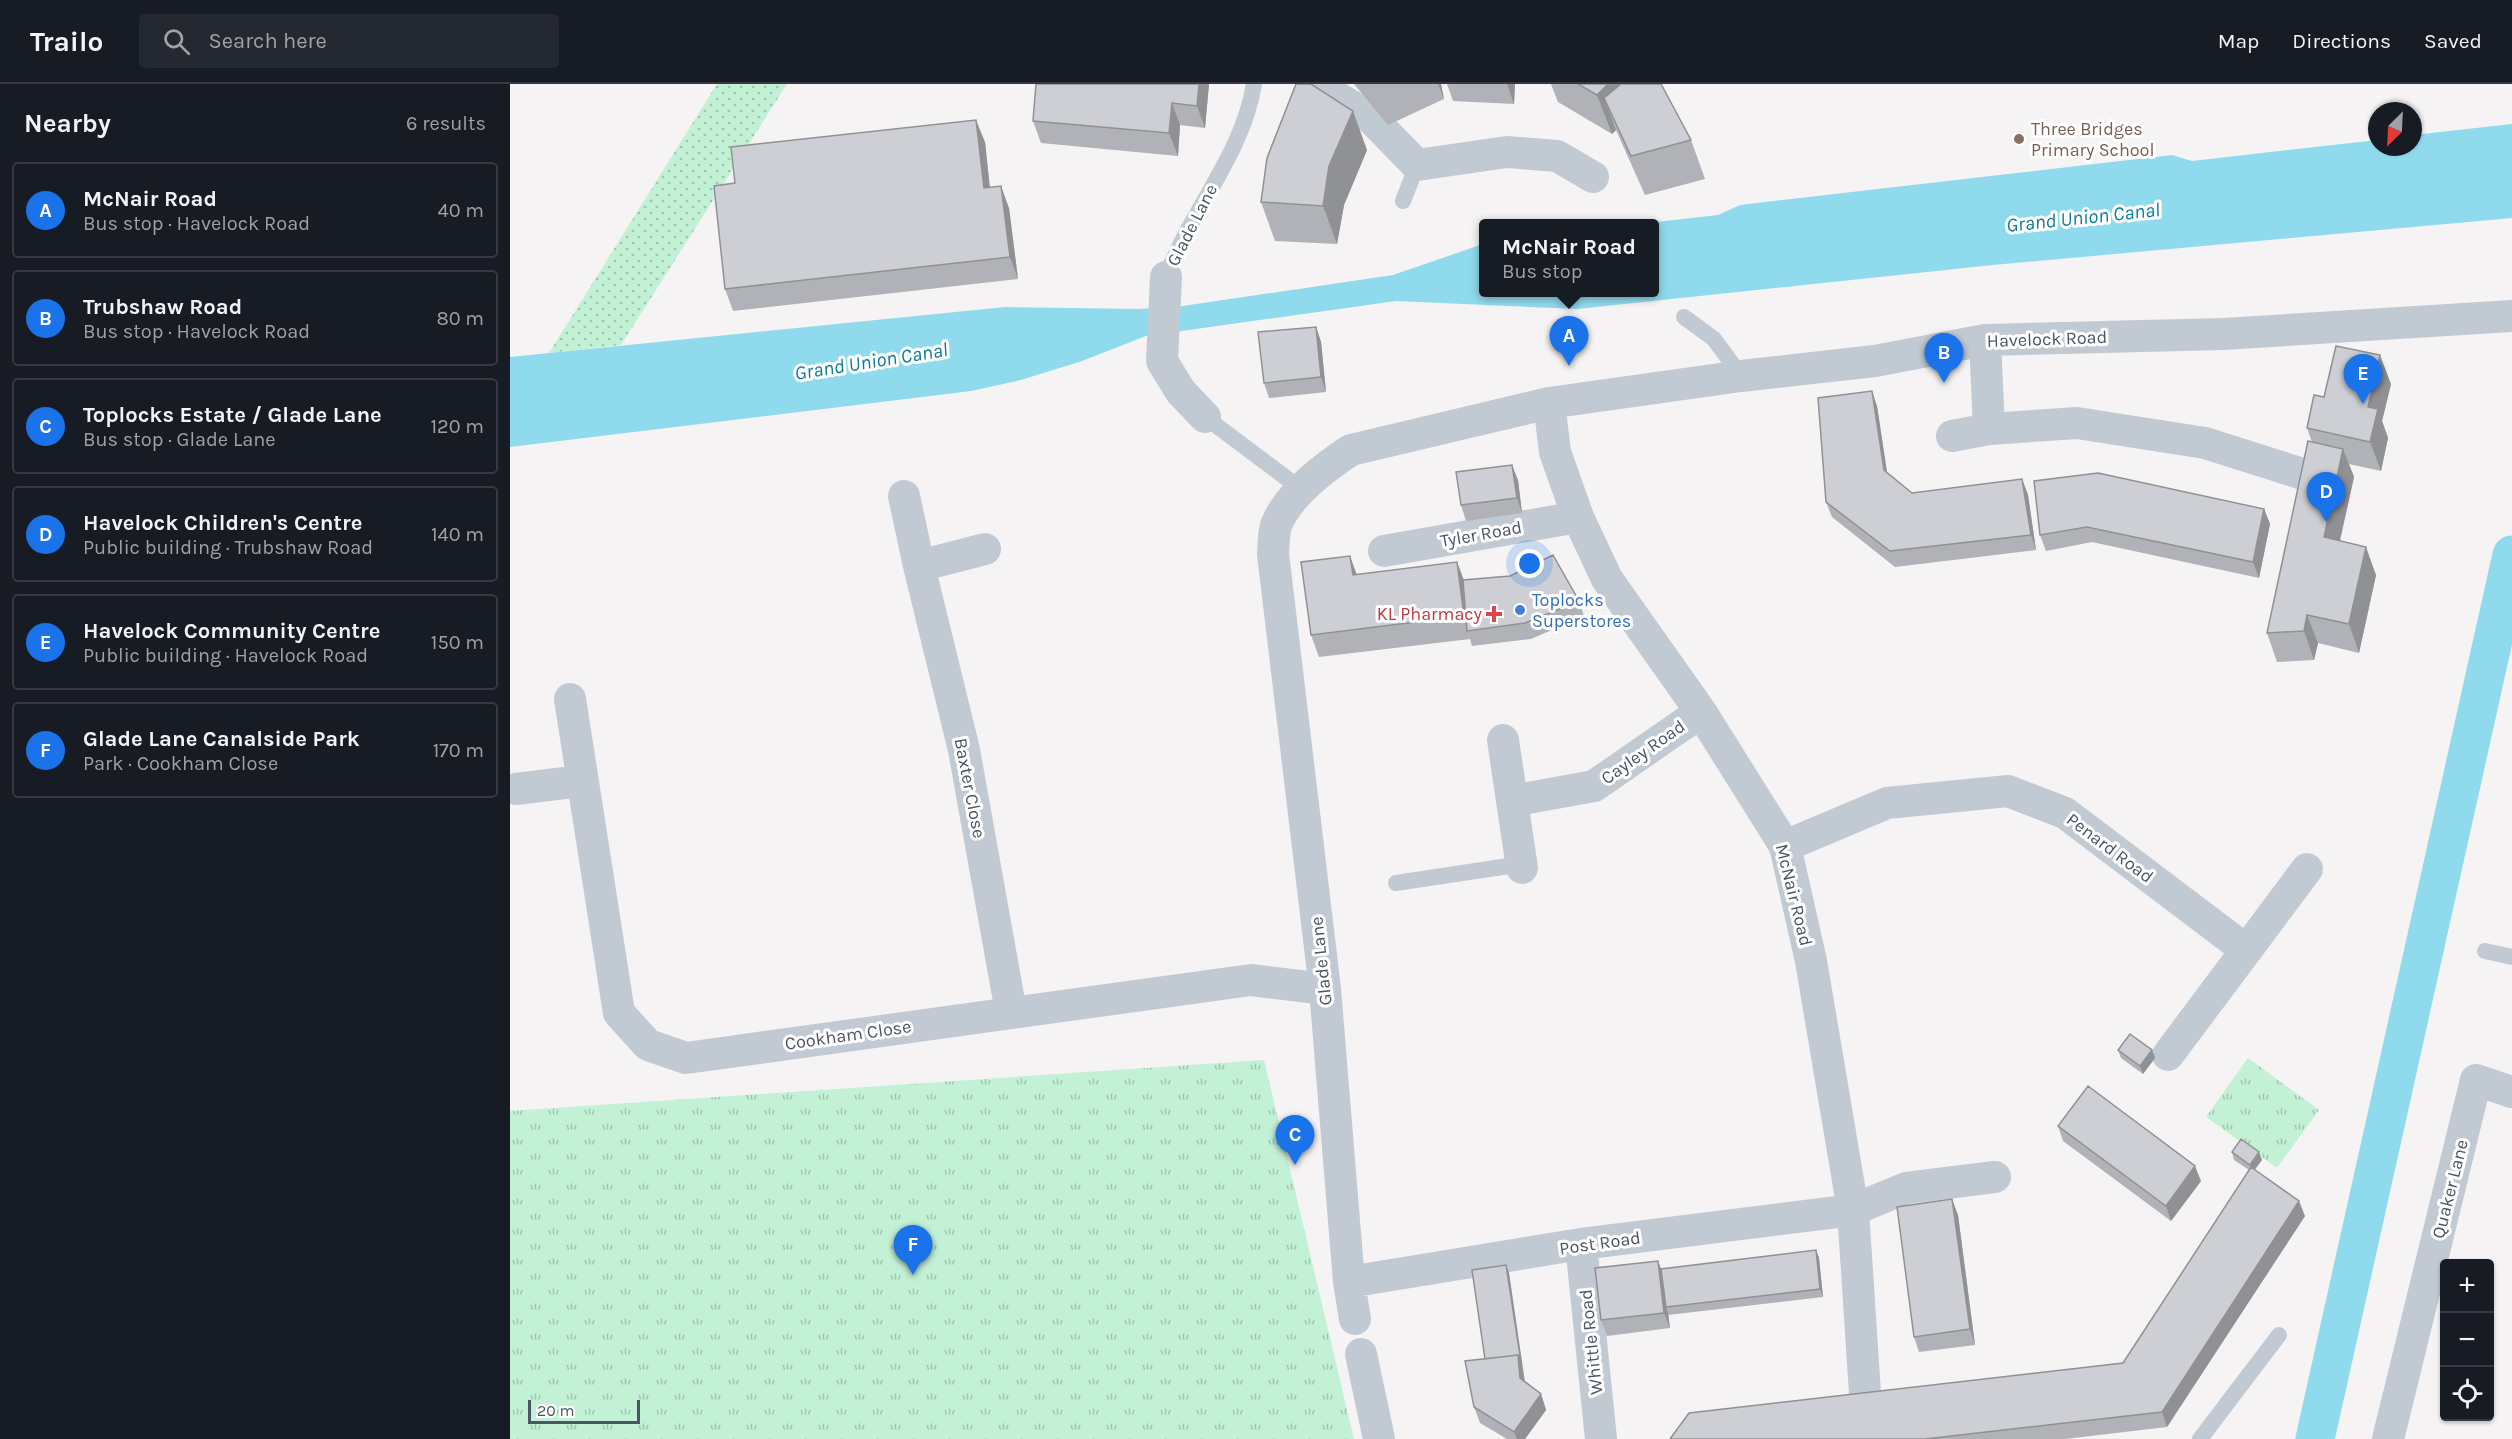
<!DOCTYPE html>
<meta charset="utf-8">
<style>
body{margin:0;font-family:Karla,sans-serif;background:#242831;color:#f1f3f6}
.controls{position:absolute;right:18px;bottom:18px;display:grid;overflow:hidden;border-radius:6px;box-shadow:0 2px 4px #0004}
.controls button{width:54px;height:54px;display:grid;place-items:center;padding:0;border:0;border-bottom:2px solid #363941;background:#171b24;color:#f1f3f6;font:30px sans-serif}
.compass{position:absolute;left:1858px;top:18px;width:54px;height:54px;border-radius:50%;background:#171b24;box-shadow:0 2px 4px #0004;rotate:204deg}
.scale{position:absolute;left:18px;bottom:15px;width:112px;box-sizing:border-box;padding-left:6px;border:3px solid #4a5661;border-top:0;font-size:16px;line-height:21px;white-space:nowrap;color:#4a5661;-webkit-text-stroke:4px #fff;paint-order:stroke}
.you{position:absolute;left:1020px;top:480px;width:21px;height:21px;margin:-15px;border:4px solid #fff;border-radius:50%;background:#1a73e8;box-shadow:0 0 0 9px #1a73e833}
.badge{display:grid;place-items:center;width:39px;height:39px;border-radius:50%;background:#1a73e8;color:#fff;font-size:20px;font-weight:700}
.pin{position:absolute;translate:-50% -50px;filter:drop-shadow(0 2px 3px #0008)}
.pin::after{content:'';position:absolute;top:32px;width:21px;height:18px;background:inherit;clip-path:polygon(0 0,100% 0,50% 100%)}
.popup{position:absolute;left:969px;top:135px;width:180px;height:78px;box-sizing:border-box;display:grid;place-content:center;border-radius:6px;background:#171b24;filter:drop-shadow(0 2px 4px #0005);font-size:20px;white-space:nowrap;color:#9ea1a6}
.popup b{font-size:22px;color:#f1f3f6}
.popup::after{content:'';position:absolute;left:50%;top:100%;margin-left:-12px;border:12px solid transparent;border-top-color:#171b24}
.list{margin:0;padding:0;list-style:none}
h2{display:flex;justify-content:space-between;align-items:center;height:78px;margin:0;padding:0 24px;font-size:26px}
h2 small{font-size:20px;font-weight:400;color:#9ea1a6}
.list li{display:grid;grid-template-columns:39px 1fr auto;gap:18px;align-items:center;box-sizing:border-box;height:96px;margin:0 12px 12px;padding:0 12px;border:2px solid #363941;border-radius:6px}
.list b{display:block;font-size:22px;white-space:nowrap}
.list p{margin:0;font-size:20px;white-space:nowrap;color:#9ea1a6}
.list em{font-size:20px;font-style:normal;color:#9ea1a6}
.icon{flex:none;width:33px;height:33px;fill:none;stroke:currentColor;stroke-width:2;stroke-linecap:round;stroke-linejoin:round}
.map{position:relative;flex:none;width:2002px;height:1355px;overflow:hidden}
header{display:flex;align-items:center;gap:36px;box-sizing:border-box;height:84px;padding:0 30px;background:#171b24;border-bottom:2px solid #363941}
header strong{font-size:28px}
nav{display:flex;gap:33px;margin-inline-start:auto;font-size:21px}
.search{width:420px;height:54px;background:#242831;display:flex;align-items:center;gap:15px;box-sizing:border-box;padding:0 21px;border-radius:6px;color:#9ea1a6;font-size:22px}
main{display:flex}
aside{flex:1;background:#171b24}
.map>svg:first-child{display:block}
</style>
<header>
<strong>Trailo</strong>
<div class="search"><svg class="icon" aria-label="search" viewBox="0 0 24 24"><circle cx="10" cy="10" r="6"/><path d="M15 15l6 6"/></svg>Search here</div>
<nav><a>Map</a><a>Directions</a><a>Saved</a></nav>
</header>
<main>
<aside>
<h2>Nearby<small>6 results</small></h2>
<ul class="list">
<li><span class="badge">A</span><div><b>McNair Road</b><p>Bus stop · Havelock Road</p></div><em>40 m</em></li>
<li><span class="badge">B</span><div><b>Trubshaw Road</b><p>Bus stop · Havelock Road</p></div><em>80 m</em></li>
<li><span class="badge">C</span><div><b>Toplocks Estate / Glade Lane</b><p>Bus stop · Glade Lane</p></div><em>120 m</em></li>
<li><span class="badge">D</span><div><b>Havelock Children's Centre</b><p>Public building · Trubshaw Road</p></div><em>140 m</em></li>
<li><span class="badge">E</span><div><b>Havelock Community Centre</b><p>Public building · Havelock Road</p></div><em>150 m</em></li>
<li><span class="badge">F</span><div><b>Glade Lane Canalside Park</b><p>Park · Cookham Close</p></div><em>170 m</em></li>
</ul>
</aside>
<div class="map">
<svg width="2002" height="1355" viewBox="0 0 2002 1355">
<defs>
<pattern id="grass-dots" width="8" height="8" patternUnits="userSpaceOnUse" patternTransform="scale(1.5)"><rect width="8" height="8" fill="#c3f1d5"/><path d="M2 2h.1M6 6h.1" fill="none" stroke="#a0c6b0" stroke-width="1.8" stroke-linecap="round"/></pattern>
<pattern id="park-tufts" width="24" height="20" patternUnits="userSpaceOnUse" patternTransform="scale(1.5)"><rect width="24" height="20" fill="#c3f1d5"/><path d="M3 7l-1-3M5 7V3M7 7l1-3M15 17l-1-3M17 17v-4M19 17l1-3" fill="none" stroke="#a0c6b0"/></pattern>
</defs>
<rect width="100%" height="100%" fill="#f5f3f3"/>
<!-- grass -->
<path fill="url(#grass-dots)" d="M 207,0 L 277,0 L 111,261 L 39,269 Z"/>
<!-- park -->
<path fill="url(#park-tufts)" d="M 1738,974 L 1809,1026 L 1767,1084 L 1696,1033 Z
M 754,976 L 844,1355 L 0,1355 L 0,1027 Z"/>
<!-- water -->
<path fill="#90daee" d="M 2002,40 L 2002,134 L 1483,181 L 1067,225 L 886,217 L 636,252 L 572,277 L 511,296 L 461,307 L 0,363 L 0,273 L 495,223 L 629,225 L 673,222 L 883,191 L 973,160 L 974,208 L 1144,208 L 1144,140 L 1137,139 L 1208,131 L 1230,121 L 1662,71 L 1682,77 L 1867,56 L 1867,63 L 1903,63 L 1903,51 Z"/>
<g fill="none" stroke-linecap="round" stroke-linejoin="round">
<!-- canal -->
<path stroke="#90daee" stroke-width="39" d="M 1805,1355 L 2002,471"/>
<!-- lane -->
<path stroke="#c1cad2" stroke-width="16" d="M 893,117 L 907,81
M 656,193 C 680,128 733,70 744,0
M 1174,233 L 1204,255 L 1231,292
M 695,333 L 791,405
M 886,799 L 1012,780
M 1975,867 L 2002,873
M 1690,1355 L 1769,1251"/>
<!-- street -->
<path stroke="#c1cad2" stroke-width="32" d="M 805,0 L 861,34 L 907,81 L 997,68 L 1047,72 L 1083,93
M 656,193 L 652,277 L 671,308 L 695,333
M 1475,256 L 1479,345
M 1039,319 L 1045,368 L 1068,433 L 1097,495 L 1191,628 L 1275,762 L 1301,877 L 1343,1126 L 1356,1325
M 1442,352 L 1479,345 L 1567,339 L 1695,359 L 1799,392
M 394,412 L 409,482 L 454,666 L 501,928
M 874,467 L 1068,433
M 409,482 L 475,465
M 60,615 L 109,929 L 138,961 L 176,974 L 741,896 L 815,905
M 993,656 L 1012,784
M 6,705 L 71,697
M 1002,717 L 1084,702 L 1191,628
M 1275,762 L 1377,719 L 1498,707 L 1555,729 L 1736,866
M 1658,971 L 1797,785
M 1071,1160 L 1091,1355
M 839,1198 L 1071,1160 L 1343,1126 L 1396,1104 L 1485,1093
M 845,1235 L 839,1198 L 815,905 L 763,470 C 764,460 763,446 768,437 C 781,409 815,383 841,366 L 1039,319 L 1231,292 L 1365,277 L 1475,256 L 1713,250 L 2002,232
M 851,1270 L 869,1355
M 1878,1355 L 1966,996 L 2002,1008"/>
</g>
<!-- wall -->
<path fill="#b0b2b7" d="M 699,0 L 695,44 L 670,41 L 668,72 L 531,59 L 523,37 Z
M 844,0 L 931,0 L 934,15 L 878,41 Z
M 937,0 L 1005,0 L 1004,20 L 943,17 Z
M 1041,0 L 1151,0 L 1181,56 L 1195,95 L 1135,111 L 1106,46 L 1102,50 L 1048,18 Z
M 475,58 L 480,103 L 499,124 L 508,195 L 223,227 L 215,205 L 225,99 Z
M 857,66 L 834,121 L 827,160 L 765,157 L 751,118 Z
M 806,243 L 811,258 L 816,308 L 759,314 L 754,299 Z
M 1881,300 L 1872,337 L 1878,354 L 1871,387 L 1839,380 L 1844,393 L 1830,457 L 1866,491 L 1849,569 L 1808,559 L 1804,576 L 1767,578 L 1757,549 L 1802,358 L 1797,344 L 1814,313 Z
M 1367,322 L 1377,389 L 1402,409 L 1512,395 L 1518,411 L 1526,466 L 1385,483 L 1322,433 L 1316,418 Z
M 1008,396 L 1012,429 L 956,437 L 951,421 Z
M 1524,397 L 1754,425 L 1760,440 L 1749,494 L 1582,458 L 1536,467 L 1530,451 Z
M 947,478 L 954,496 L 1069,517 L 1074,532 L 1021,555 L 962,562 L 960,555 L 809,573 L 801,551 L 847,490 Z
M 1608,966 L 1642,966 L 1645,974 L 1633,990 L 1611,974 Z
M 1548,1042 L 1691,1097 L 1661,1137 L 1553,1057 Z
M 1722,1068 L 1752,1076 L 1745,1086 L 1795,1132 L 1657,1343 L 1555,1355 L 1160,1355 L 1613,1279 L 1739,1086 L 1724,1076 Z
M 1448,1131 L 1465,1261 L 1409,1268 L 1404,1253 Z
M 1306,1166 L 1309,1174 L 1313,1213 L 1158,1231 L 1158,1229 L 1160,1244 L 1097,1252 L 1091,1236 L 1151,1185 Z
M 996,1181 L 999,1189 L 1015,1297 L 1031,1310 L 1036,1326 L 1015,1355 L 997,1355 L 970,1339 L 964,1323 Z"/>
<!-- shaded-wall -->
<path fill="#909195" d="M 689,0 L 699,0 L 695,44 L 687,22 Z
M 928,0 L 931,0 L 934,15 Z
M 997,0 L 1005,0 L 1004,20 Z
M 1098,0 L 1141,0 L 1094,14 L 1106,46 L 1102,50 L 1087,11 Z
M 662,19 L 670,41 L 668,72 L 659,49 Z
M 843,27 L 857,66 L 834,121 L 827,160 L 813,122 L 819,82 Z
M 466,36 L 475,58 L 482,126 L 474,104 Z
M 491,102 L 499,124 L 508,195 L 500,173 Z
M 806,243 L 811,258 L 816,308 L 811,293 Z
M 1870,271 L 1881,300 L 1872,337 L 1878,354 L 1871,387 L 1860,358 L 1858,323 Z
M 1362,307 L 1367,322 L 1379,401 L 1374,386 Z
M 1833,365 L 1844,393 L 1824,482 L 1814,453 Z
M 1002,381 L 1008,396 L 1012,429 L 1007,414 Z
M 1512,395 L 1518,411 L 1526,466 L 1521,451 Z
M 1754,425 L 1760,440 L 1749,494 L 1743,478 Z
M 1856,463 L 1866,491 L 1849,569 L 1839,540 Z
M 840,472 L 848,494 L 843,491 Z
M 947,478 L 955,500 L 959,547 L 954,532 Z
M 1797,531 L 1808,559 L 1804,576 L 1794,547 Z
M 1642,966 L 1645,974 L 1633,990 L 1630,982 Z
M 1749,1068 L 1752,1076 L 1742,1088 L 1740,1081 Z
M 1685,1082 L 1691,1097 L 1661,1137 L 1656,1122 Z
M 1442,1115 L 1448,1131 L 1465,1261 L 1460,1245 Z
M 1789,1117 L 1795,1132 L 1657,1343 L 1652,1328 Z
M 1306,1166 L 1309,1174 L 1313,1213 L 1310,1205 Z
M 1148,1177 L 1154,1192 L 1156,1223 L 1158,1229 L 1160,1244 L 1154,1229 Z
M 996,1181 L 999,1189 L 1016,1309 L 1010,1294 Z
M 1031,1310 L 1036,1326 L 1015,1355 L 1007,1355 L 1004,1348 Z"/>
<!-- building -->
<path fill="#cdcfd5" stroke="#909195" stroke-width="1.5" d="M 526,0 L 689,0 L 687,22 L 662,19 L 659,49 L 523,37 Z
M 786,0 L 801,0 L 843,27 L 819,82 L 813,122 L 751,118 L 757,74 Z
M 1068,0 L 1098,0 L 1087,11 Z
M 1111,0 L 1151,0 L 1181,56 L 1121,72 L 1094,14 Z
M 466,36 L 474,104 L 491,102 L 500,173 L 215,205 L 204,102 L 225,99 L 221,63 Z
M 806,243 L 811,293 L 754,299 L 748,248 Z
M 1826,262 L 1870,271 L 1858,323 L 1868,325 L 1860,358 L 1797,344 L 1804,311 L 1814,313 Z
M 1362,307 L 1374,386 L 1402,409 L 1512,395 L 1521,451 L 1380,467 L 1316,418 L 1308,314 Z
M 1798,357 L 1833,365 L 1814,453 L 1856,463 L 1839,540 L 1797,531 L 1794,547 L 1757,549 Z
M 1002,381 L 1007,414 L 951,421 L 946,388 Z
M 1588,389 L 1754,425 L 1743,478 L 1577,443 L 1530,451 L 1524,397 Z
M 1043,471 L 1069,517 L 1015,539 L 957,547 L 953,496 L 1000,492 Z
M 840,472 L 843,491 L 947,478 L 954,532 L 801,551 L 791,478 Z
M 1620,950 L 1642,966 L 1630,982 L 1608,966 Z
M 1578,1002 L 1685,1082 L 1656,1122 L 1548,1042 Z
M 1731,1055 L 1749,1068 L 1740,1081 L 1722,1068 Z
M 1741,1083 L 1789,1117 L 1652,1328 L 1415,1355 L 1160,1355 L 1179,1329 L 1613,1279 Z
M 1442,1115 L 1460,1245 L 1404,1253 L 1387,1123 Z
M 1306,1166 L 1310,1205 L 1156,1223 L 1151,1185 Z
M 1148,1177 L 1154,1229 L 1091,1236 L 1085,1184 Z
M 996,1181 L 1011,1278 L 1008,1271 L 975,1275 L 962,1186 Z
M 1008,1271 L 1010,1294 L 1031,1310 L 1004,1348 L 964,1323 L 955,1277 Z"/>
<!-- markers -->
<circle fill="#8d6e63" stroke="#fff" stroke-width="2" cx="1509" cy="55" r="6"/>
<circle fill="#3f7fe0" stroke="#fff" stroke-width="2" cx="1010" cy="526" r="6"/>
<path fill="#e0444e" stroke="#fff" stroke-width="2" d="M981 521h6v6h6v6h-6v6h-6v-6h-6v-6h6z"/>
<g text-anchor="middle" stroke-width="6" stroke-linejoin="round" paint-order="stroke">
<!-- education labels -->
<g font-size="18" fill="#785e54" stroke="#fff" text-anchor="start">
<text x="1521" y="51">Three Bridges<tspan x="1521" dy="21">Primary School</tspan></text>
</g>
<!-- street labels -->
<g font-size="18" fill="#4a5661" stroke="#fff">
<text transform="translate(682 141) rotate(-63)" y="6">Glade Lane</text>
<text transform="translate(1537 255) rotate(-2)" y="6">Havelock Road</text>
<text transform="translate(971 450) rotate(-10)" y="6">Tyler Road</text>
<text transform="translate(1133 668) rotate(-35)" y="6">Cayley Road</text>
<text transform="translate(460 704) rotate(79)" y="6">Baxter Close</text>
<text transform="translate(1600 764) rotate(37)" y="6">Penard Road</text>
<text transform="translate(1284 811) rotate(76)" y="6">McNair Road</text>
<text transform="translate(811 877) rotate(-96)" y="6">Glade Lane</text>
<text transform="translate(338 951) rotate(-8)" y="6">Cookham Close</text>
<text transform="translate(1940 1105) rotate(-76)" y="6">Quaker Lane</text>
<text transform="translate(1090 1159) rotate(-8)" y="6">Post Road</text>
<text transform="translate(1081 1258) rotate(-96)" y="6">Whittle Road</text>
</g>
<!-- shop labels -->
<g font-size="18" fill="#366cbe" stroke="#fff" text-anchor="start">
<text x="1022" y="522">Toplocks<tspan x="1022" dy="21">Superstores</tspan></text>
</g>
<!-- health labels -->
<g font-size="18" fill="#be3a42" stroke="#fff" text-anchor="end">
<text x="972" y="536">KL Pharmacy</text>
</g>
<!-- water labels -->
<g font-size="20" font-style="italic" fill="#0c7c9b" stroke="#fff">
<text transform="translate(1573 133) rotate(-6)" y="7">Grand Union Canal</text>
<text transform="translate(361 277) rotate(-9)" y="7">Grand Union Canal</text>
</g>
</g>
</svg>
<div class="controls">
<button>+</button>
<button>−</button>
<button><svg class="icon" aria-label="locate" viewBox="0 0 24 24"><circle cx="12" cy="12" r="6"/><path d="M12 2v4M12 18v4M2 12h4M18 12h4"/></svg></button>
</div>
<svg class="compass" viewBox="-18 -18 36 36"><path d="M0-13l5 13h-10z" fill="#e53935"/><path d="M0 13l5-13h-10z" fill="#9ea1a6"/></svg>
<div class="scale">20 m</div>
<div class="you"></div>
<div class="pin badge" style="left:1059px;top:282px">A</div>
<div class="popup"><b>McNair Road</b>Bus stop</div>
<div class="pin badge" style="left:1434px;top:299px">B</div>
<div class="pin badge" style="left:785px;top:1081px">C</div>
<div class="pin badge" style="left:1816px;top:438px">D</div>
<div class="pin badge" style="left:1853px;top:320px">E</div>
<div class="pin badge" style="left:403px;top:1191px">F</div>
</div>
</main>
